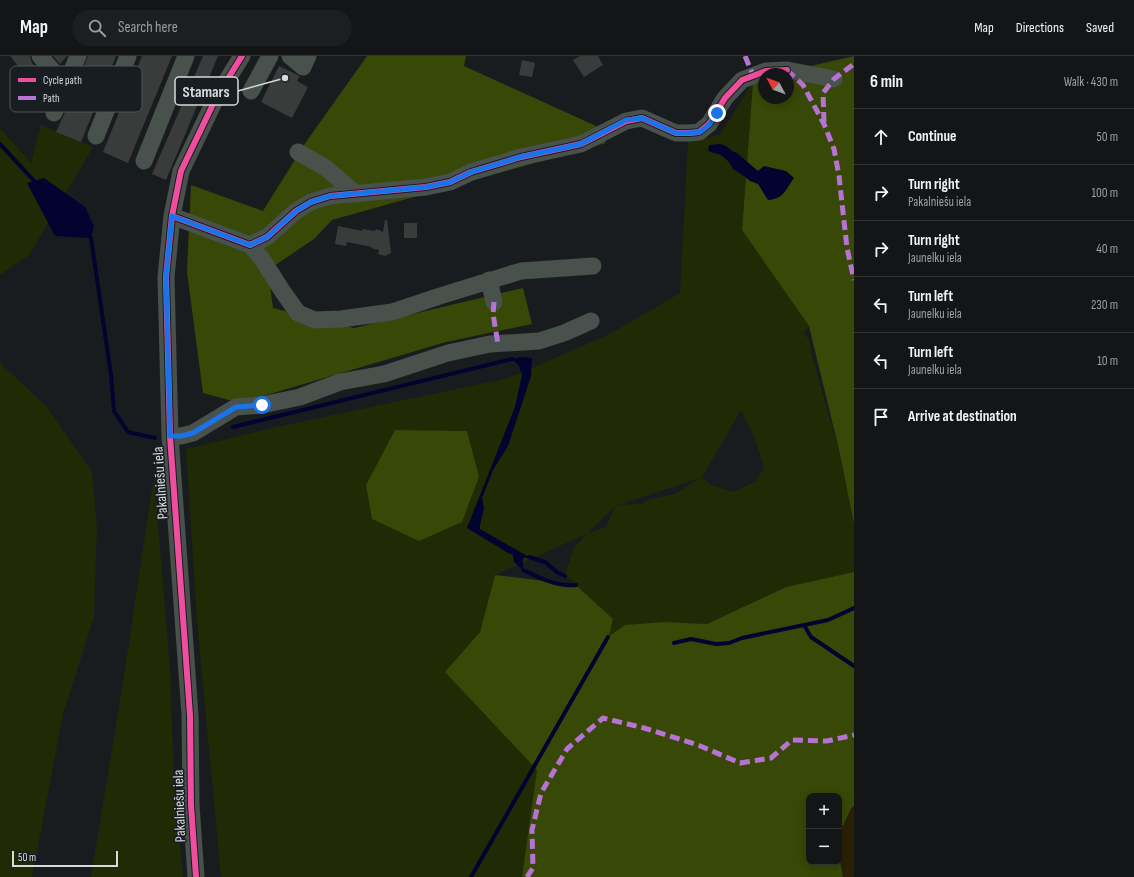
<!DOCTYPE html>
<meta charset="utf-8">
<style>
body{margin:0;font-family:"Sofia Sans Condensed",sans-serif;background:#1c1e20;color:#f1f3f6}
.controls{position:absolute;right:12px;bottom:12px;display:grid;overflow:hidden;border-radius:8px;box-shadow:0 2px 10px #0003}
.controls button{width:36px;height:36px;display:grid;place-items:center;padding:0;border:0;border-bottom:1px solid #323436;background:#131517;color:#f1f3f6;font:20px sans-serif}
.compass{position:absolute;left:758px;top:12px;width:36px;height:36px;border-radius:50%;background:#131517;box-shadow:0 2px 10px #0003;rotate:311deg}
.scale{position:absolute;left:12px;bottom:10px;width:106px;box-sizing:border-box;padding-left:4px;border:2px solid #d6dadd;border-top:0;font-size:11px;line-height:14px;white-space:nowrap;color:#d6dadd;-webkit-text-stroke:3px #171d21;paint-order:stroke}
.stop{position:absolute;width:12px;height:12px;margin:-9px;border:3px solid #1a73e8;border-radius:50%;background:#fff}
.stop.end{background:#1a73e8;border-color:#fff;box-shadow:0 1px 4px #0008}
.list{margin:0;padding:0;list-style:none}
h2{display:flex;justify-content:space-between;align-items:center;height:52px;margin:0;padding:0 16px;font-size:17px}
h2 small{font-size:13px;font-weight:400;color:#9d9fa1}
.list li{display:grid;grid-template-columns:26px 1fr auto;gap:12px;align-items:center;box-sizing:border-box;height:56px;padding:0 16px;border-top:1px solid #323436}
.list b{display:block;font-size:15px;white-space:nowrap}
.list p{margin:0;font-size:13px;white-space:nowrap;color:#9d9fa1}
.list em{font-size:13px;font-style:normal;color:#9d9fa1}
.icon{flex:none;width:22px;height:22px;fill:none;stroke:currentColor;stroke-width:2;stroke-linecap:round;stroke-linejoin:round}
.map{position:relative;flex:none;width:854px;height:821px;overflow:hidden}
header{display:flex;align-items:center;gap:24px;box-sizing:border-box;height:56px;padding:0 20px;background:#131517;border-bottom:1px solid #323436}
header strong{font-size:19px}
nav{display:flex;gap:22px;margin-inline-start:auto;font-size:14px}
.search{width:280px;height:36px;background:#1c1e20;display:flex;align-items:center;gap:10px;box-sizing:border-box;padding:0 14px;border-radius:22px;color:#9d9fa1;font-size:15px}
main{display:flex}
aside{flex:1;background:#131517}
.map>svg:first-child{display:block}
</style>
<header>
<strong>Map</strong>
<div class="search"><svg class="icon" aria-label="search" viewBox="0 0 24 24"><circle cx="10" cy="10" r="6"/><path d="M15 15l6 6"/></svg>Search here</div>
<nav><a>Map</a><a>Directions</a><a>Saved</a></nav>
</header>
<main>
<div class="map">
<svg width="854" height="821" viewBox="0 0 854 821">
<rect width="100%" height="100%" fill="#191c1f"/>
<!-- green -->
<path fill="#202a05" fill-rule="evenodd" d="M 753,26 L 742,174 L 809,270 L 804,277 L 809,284 L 812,300 L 840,398 L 854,468 L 854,516 L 786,531 L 707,568 L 666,566 L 608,581 L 613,563 L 576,529 L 574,526 L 565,520 L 573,494 L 586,478 L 495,519 L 480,576 L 446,616 L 538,714 L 522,821 L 221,821 L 197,565 L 186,393 L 276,371 L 509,322 L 608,279 L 680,237 L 688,85 L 720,79 ZM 741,354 L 755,382 L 764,412 L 755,426 L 733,436 L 711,429 L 702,421 ZM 700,422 L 675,438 L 650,443 L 641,448 L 618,449 ZM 615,450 L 606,471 L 588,477 Z
M 41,69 L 93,91 L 29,199 L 0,219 L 0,72 L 31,107 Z
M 0,307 L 46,350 L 92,416 L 97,471 L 94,561 L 63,658 L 32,821 L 0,821 Z
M 154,419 L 170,613 L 174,726 L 183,821 L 91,821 L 122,633 Z"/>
<!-- forest -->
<path fill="#384806" d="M 367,0 L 466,0 L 464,10 L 596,70 L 606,87 L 332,164 L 314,183 L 268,214 L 273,252 L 354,272 L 523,232 L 532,268 L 446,286 L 240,347 L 203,337 L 187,216 L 191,129 L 263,155 L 306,86 Z
M 854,0 L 854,468 L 840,398 L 809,270 L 742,174 L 753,26 L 764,23 L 764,42 L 788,42 L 788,18 L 793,14 Z
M 395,374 L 467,375 L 479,421 L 462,466 L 419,485 L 372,463 L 366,429 Z
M 854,516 L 854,750 L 851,753 L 839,779 L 839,740 L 809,740 L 809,806 L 839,806 L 839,797 L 843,821 L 522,821 L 537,714 L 445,616 L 480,576 L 495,519 L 576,529 L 613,563 L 609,580 L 625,569 L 666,566 L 707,568 L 786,531 Z"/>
<!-- sand -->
<path fill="#292106" d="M 854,750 L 854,821 L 843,821 L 839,797 L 839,779 L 851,753 Z"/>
<!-- water -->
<path fill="#02032e" d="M 720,88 L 726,90 L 732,95 L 737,97 L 758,115 L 764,110 L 786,115 L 794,122 C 786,133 784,143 768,144 L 758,128 L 750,125 L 744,120 L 733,113 L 729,106 L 721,99 L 708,95 L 709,89 Z
M 44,122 L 85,151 L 94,170 L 91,182 L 55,180 L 27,127 Z
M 520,301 L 532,302 L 531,320 L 508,390 L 493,414 L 482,442 L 484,453 L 480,469 L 480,473 L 529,501 L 523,502 L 523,514 L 514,506 L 513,499 L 508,497 L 467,472 L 515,351 L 522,319 L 519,310 L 512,303 Z"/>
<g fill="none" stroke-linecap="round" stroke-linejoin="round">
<!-- stream -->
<path stroke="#02032e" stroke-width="4" d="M 0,88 L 37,128
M 88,179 L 91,182 L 111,319 L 114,355 L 128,376 L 155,382
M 233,371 L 512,303
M 529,501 L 545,506 L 558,517 L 565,520
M 523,514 C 540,522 557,531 576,529
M 804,569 L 811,581 L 854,610
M 674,587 L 691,583 L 716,588 L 729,587 L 742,582 L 828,564 L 854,552
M 471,821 L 608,581"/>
</g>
<!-- building -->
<path fill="#3a3b3b" d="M 10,0 L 30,0 L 32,7 L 46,22 L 53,33 L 43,41 Z
M 53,0 L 67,0 L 60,8 Z
M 88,0 L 116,0 L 81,86 L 56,76 L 75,34 Z
M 142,0 L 172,0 L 128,107 L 103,96 Z
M 203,0 L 218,0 L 166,124 L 152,118 Z
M 580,0 L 598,0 L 603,9 L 584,21 L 573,4 Z
M 522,4 L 535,7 L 532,21 L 519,19 Z
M 279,10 L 300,20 L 297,25 L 308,31 L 292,62 L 261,46 Z
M 385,164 L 387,164 L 391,197 L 385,200 L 378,198 L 379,194 L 371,192 L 372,191 L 347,186 L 346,190 L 335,188 L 338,170 L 362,175 L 362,173 L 375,175 L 376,173 L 383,176 Z
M 404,167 L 417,167 L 417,182 L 404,182 Z"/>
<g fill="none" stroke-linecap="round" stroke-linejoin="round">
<!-- minor -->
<path stroke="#48514b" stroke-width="17" d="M 40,0 L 66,30
M 290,0 L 303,11 L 308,0
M 251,35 L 270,0
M 54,57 L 78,0
M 96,80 L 128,0
M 298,96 L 326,112 L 356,138
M 144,105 L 186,0
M 172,160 L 250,189 L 267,181 L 296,155 L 311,146 L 330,140 L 426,131 L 450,126 L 471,116 L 521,101 L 581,88 L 626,65 L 642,62 L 676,77 L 689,77 L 699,76 L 709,68 L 725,42 L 742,24 L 766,15 L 787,14 L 834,23
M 250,189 L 262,203 L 283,236 L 298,257 L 315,264 L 341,263 L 392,256 L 440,240 L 521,215 L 593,210
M 489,224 L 494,246
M 170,380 L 181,380 L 193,377 L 236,351 L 262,349 L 300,341 L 340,326 L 384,318 L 448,297 L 490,288 L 539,285 L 564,277 L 591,265
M 196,821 L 191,749 L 190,659 L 170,380 L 166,221 L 172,160 L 181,115 L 217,40 L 242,0"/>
<!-- quiet -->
<path stroke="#b673d3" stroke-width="5" stroke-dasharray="10 5" stroke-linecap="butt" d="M 745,0 L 753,19
M 787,14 L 803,29 L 824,68 L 834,93 L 839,120 L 847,192 L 854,224
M 824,66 L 823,37 L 834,23 L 854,8
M 494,246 L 493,258 L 498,288
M 527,821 L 533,812 L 532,774 L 541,737 L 567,693 L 603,662 L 644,672 L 698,689 L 740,707 L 771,702 L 792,684 L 827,685 L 854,679"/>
<!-- cycleway casing -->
<g stroke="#171d21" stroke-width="8">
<path id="cycleway" d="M 172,160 L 250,189 L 267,181 L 296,155 L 311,146 L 330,140 L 426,131 L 450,126 L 471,116 L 521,101 L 581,88 L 626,65 L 642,62 L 676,77 L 689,77 L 699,76 L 709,68 L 725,42 L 742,24 L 766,15 L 787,14
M 196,821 L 191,749 L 190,659 L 170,380 L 166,221 L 172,160 L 181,115 L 217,40 L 242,0"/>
</g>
<!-- cycleway -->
<use href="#cycleway" stroke="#ef4d9e" stroke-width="6"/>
</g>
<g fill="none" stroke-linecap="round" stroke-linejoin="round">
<!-- route -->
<path stroke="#1a73e8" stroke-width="5" d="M 262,349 L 236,351 L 193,377 L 181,380 L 170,380 L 166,221 L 172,160 L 250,189 L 267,181 L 296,155 L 311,146 L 330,140 L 426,131 L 450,126 L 471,116 L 520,101 L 581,88 L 626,64 L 642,62 L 676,77 L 689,77 L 700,76 L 710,68 L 717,57"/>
</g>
<g text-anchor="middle" stroke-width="3" stroke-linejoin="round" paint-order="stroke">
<!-- street labels -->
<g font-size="15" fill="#d6dadd" stroke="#171d21">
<text transform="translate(160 427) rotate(-94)" y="5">Pakalniešu iela</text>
<text transform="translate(179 750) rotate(-92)" y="5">Pakalniešu iela</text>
</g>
</g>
<!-- legend -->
<rect x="10" y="10" width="132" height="46" rx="6" fill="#171d21" stroke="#505659" stroke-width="1"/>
<rect x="18" y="22" width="18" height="4" fill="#ef4d9e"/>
<rect x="18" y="40" width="18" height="4" fill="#b673d3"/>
<g font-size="11" fill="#d6dadd">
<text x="43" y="28">Cycle path</text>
<text x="43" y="46">Path</text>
</g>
<!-- callouts -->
<path fill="none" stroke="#d6dadd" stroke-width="1.5" d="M285 22L238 35"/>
<circle fill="#d6dadd" stroke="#171d21" stroke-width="1.5" cx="285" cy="22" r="4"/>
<rect fill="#171d21" stroke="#d6dadd" stroke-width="1.5" x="175" y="21" width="63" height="28" rx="4"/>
<g font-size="16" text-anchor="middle" font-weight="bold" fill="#d6dadd">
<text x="206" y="41">Stamars</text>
</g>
</svg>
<div class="controls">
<button>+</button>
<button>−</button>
</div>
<svg class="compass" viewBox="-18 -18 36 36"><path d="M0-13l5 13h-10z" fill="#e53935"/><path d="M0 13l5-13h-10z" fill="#9d9fa1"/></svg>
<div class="scale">50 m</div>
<div class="stop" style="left:262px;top:349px"></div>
<div class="stop end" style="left:717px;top:57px"></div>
</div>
<aside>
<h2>6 min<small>Walk · 430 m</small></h2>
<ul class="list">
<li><svg class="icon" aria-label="ahead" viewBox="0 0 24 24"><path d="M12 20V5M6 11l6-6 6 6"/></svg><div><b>Continue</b></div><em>50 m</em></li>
<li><svg class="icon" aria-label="right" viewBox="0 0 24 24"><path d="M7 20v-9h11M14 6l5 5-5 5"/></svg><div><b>Turn right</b><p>Pakalniešu iela</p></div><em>100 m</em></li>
<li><svg class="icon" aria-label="right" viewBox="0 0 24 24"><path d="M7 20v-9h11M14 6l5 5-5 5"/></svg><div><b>Turn right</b><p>Jaunelku iela</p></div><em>40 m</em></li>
<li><svg class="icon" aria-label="left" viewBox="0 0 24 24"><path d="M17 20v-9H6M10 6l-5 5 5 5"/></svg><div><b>Turn left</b><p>Jaunelku iela</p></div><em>230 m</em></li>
<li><svg class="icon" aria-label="left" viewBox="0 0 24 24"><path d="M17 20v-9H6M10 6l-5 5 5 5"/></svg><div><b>Turn left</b><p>Jaunelku iela</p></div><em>10 m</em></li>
<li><svg class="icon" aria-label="arrive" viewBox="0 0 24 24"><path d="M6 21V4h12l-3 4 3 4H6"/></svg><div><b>Arrive at destination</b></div></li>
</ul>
</aside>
</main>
